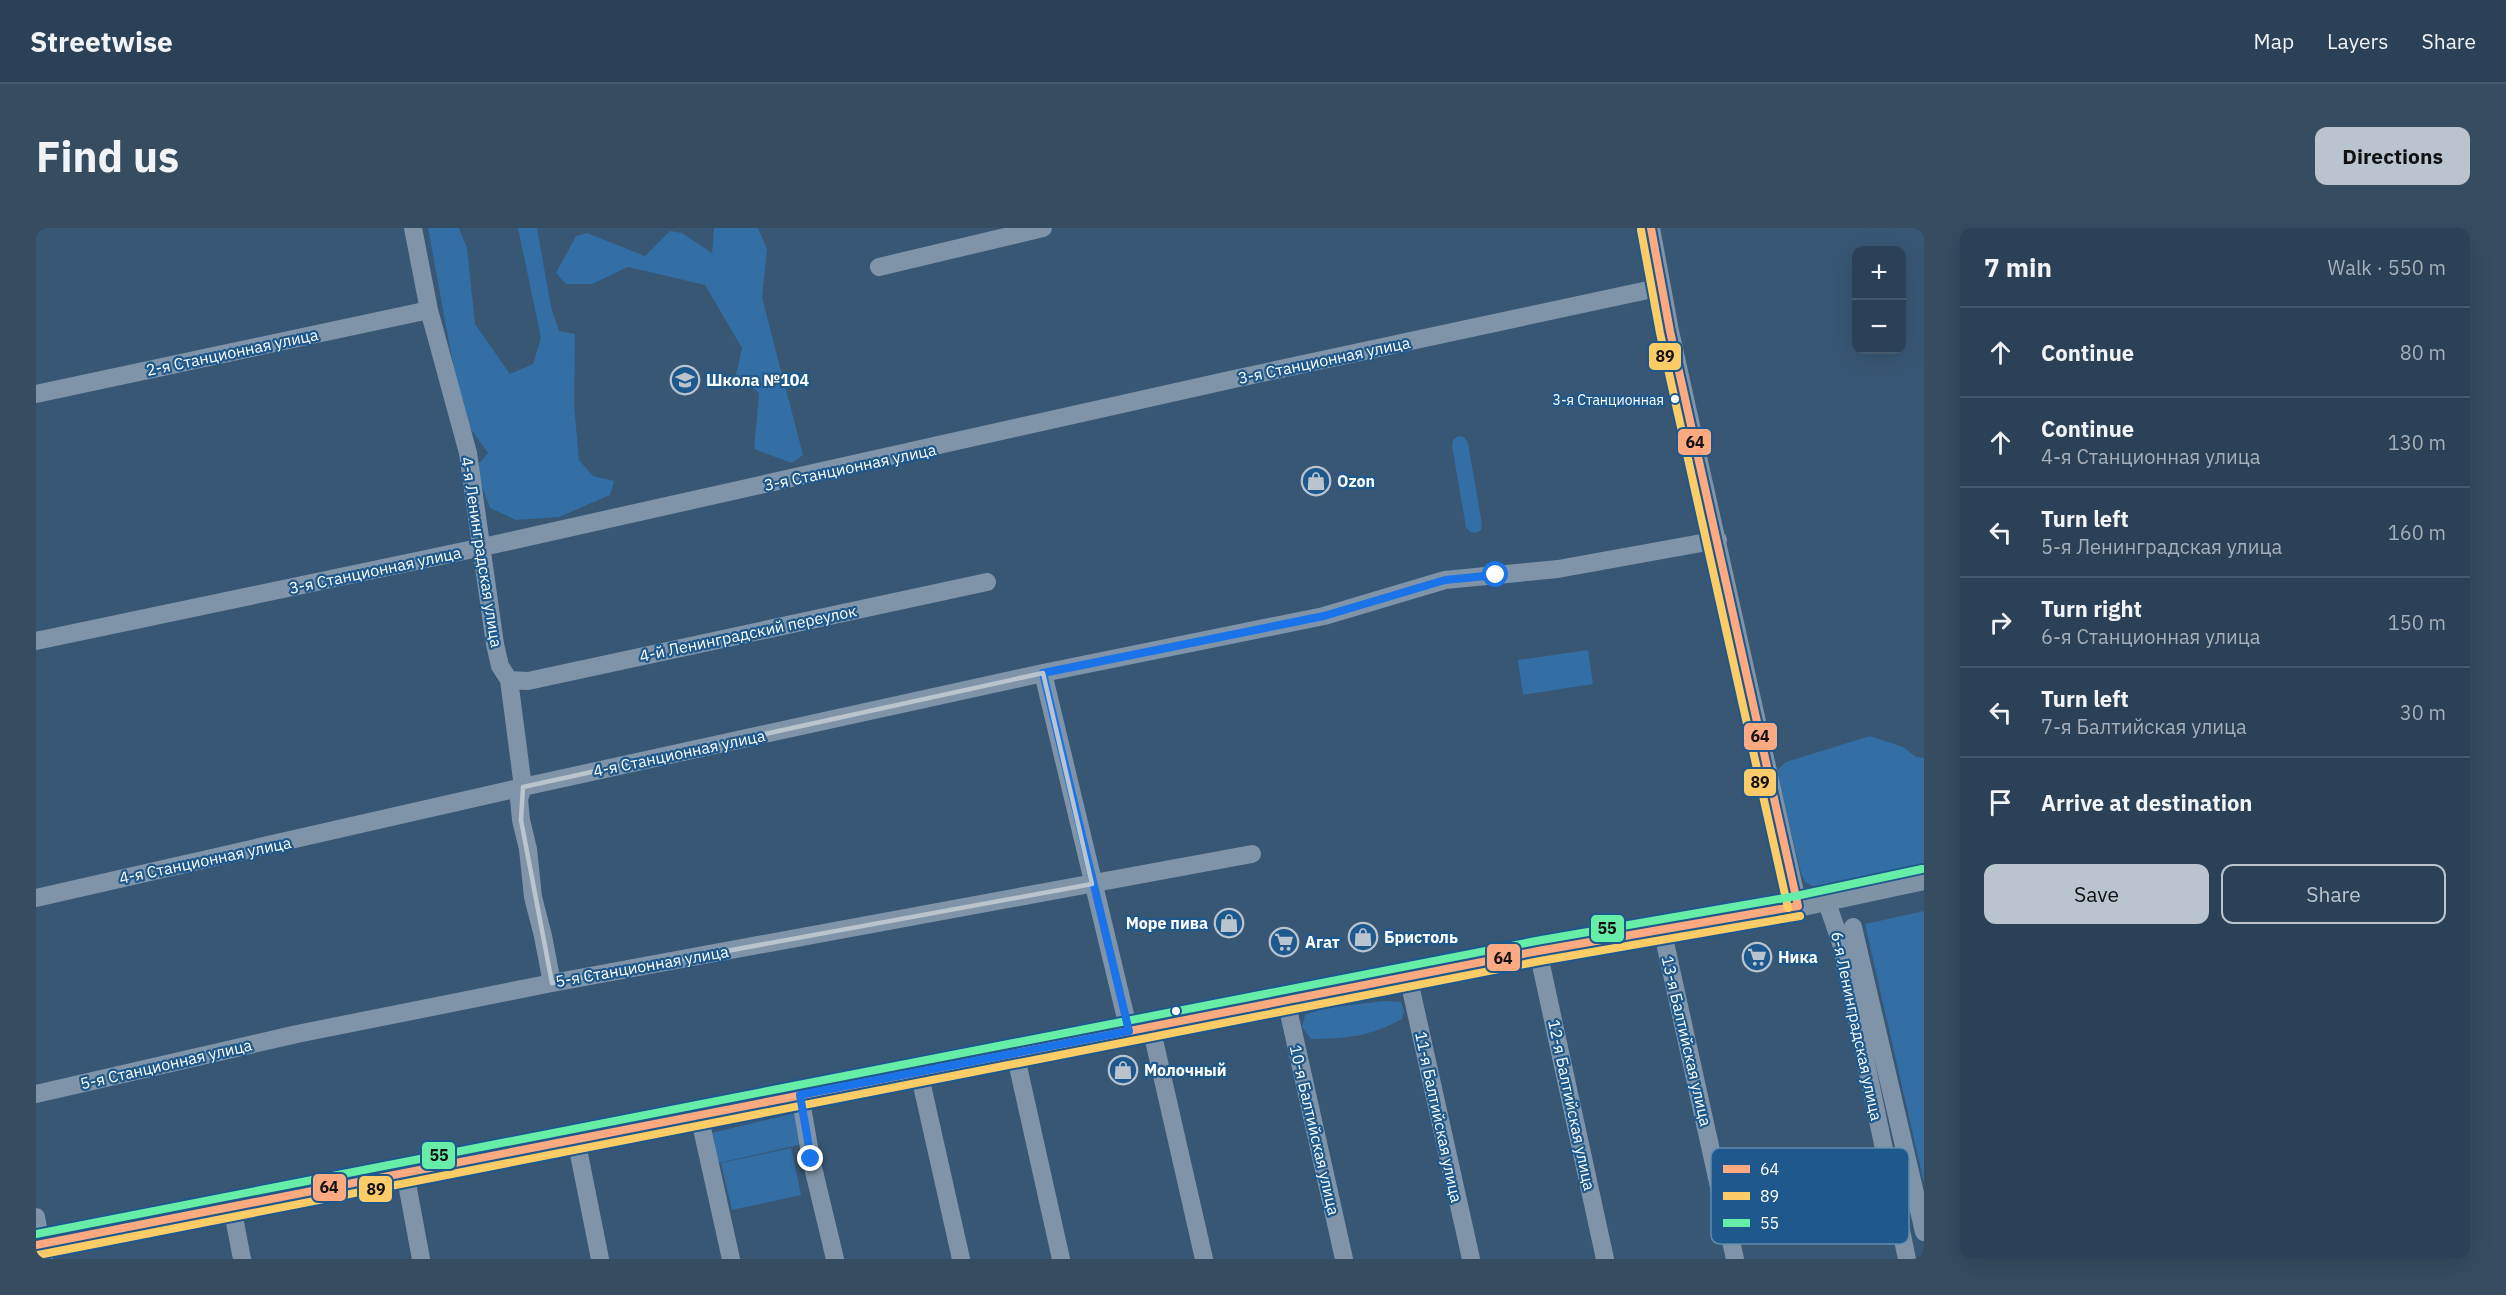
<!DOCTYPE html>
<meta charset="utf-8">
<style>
body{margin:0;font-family:"IBM Plex Sans",sans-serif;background:#364c61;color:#f1f3f6}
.controls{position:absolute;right:18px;top:18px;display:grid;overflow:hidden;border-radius:12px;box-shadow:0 6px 24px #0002}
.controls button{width:54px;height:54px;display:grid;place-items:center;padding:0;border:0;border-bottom:2px solid #465a6d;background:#2a4157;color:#f1f3f6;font:30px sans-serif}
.stop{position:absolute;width:18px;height:18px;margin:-14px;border:4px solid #1a73e8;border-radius:50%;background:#fff}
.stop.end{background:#1a73e8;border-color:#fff;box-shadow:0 2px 6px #0008}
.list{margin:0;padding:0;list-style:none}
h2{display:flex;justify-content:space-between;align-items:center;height:78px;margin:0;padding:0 24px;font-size:26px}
h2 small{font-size:20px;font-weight:400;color:#a5afba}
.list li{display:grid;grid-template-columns:39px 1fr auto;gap:18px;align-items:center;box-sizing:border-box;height:90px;padding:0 24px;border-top:2px solid #465a6d}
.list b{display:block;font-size:22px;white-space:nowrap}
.list p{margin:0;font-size:20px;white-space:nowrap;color:#a5afba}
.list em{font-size:20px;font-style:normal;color:#a5afba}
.actions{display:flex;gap:12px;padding:18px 24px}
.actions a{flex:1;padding:14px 0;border:2px solid #b9c4ce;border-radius:12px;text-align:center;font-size:21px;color:#b9c4ce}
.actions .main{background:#b9c4ce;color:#111}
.icon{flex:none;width:33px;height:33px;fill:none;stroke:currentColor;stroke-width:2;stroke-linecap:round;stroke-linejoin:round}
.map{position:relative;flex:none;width:1888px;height:1031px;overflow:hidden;border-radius:12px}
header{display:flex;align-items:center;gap:36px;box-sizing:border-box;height:84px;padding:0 30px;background:#2a4157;border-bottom:2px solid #465a6d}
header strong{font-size:28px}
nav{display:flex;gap:33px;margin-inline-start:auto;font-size:21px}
.intro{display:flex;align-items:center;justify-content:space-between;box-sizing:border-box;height:144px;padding:0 36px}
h1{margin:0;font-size:42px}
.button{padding:15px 27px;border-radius:12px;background:#b9c4ce;color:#111;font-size:21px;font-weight:700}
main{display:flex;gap:36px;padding:0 36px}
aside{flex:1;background:#2a4157;border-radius:12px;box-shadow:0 6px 24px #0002}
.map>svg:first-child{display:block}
</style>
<header>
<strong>Streetwise</strong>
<nav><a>Map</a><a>Layers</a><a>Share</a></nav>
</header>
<div class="intro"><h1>Find us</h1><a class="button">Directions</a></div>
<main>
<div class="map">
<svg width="1888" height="1031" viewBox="0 0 1888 1031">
<rect width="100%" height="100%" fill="#385774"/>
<!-- green -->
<path fill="#336ea4" d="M 392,0 L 423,0 L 431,20 L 439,96 L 474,146 L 497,136 L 505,110 L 482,0 L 501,0 L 515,79 L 523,103 L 539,106 L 538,177 L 543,232 L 557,248 L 578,253 L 574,267 L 523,289 L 480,292 L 454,280 L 439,240 L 452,225 L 427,190 Z
M 678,0 L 722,0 L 731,21 L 726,70 L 767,227 L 756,235 L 718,221 L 723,165 L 700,147 L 706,120 L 669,57 L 592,39 L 556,56 L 530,56 L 520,45 L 540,8 L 551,5 L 609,28 L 634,3 L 646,5 L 676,25 Z
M 1422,208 L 1428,209 L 1432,215 L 1446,296 L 1445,302 L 1440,305 L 1434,304 L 1430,299 L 1416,218 L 1417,212 Z
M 1552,422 L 1557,456 L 1487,467 L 1482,432 Z
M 1834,508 L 1867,519 L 1880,529 L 1888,530 L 1888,640 L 1836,650 L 1788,664 L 1769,654 L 1765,645 L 1740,543 L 1750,534 Z
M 1888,683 L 1888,955 L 1829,696 Z
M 1349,773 L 1365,774 L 1368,783 L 1366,791 C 1335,808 1310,811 1275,811 L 1266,799 L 1269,787 L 1288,780 Z
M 760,885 L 767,916 L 678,936 L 671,906 Z
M 755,920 L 765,967 L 696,982 L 685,935 Z"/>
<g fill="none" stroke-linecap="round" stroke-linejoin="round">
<!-- minor -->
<path stroke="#7f94a8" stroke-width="18" d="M 377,0 L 393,82 L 432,225 L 459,416 L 464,438 L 473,452 L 487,559 L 483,571 L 485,592 L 492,621 L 497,669 L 507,708 L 516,755
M 1615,0 L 1634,103 L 1762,678
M 843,39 L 1007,0
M 0,166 L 393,82
M 0,413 L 447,319 L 1198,151 L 1626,59
M 1007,445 L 1093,803
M 473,452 L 492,453 L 951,354
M 0,670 L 487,559 L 1007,445 L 1288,388 L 1409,352 L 1522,341 L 1682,312
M 1790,672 L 1805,715 L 1871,1031
M 1817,699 L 1888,1004
M 1626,701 L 1699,1031
M 1502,723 L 1569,1031
M 1372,748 L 1435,1031
M 1250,772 L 1308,1031
M 1115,799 L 1168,1031
M 979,825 L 1025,1031
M 883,844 L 925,1031
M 0,866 L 261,806 L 516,755 L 1216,626
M 764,867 L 775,931 L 799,1031
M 663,887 L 695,1031
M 540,911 L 564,1031
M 369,945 L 385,1031
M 196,979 L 206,1031
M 0,989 L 8,1031"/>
<!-- major -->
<path stroke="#7f93a7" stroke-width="22" d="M 0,1017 L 1502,723 L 1762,678 L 1888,651"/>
<!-- bus-1 casing -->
<g stroke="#1f588d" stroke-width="12">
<path id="bus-1" d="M 1615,0 L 1634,103 L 1762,678
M 0,1017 L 1502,723 L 1762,678"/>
</g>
<!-- bus-2 casing -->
<g stroke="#1f588d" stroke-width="12">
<path id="bus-2" d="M 1605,2 L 1624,105 L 1752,680
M 2,1027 L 1504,733 L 1764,688"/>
</g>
<!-- bus-3 casing -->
<g stroke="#1f588d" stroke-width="12">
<path id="bus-3" d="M 0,1006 L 1500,713 L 1760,668 L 1886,641"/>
</g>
<!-- bus-1 -->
<use href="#bus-1" stroke="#ffa980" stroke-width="8"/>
<!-- bus-2 -->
<use href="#bus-2" stroke="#fdcc66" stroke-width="8"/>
<!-- bus-3 -->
<use href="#bus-3" stroke="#66eda8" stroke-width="8"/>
</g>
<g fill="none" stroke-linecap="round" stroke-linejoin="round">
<!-- route -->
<path stroke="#1a73e8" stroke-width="8" d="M 775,931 L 764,867 L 1093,803 L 1007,445 L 1288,388 L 1409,352 L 1460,347"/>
</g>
<!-- marked area -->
<path fill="none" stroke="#b9c4ce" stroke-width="4.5" stroke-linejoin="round" d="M 1007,445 L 1056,656 L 516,755 L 485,592 L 487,559 Z"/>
<!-- icons -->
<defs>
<g id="school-ring" transform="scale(1.5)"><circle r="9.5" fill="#1f588d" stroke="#b9c4ce" stroke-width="1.5"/><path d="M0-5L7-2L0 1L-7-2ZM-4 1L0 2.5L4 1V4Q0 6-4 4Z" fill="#b9c4ce"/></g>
<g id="shop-ring" transform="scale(1.5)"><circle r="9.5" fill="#1f588d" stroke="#b9c4ce" stroke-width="1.5"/><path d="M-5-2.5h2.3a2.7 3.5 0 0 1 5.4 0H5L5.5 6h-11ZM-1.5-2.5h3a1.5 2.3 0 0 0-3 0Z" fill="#b9c4ce"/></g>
<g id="supermarket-ring" transform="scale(1.5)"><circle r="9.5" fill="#1f588d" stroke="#b9c4ce" stroke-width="1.5"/><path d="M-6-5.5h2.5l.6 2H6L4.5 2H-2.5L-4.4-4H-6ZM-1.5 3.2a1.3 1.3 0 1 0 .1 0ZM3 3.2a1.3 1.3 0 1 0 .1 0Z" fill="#b9c4ce"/></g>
</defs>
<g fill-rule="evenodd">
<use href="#school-ring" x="649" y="152"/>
<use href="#shop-ring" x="1280" y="253"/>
<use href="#shop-ring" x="1193" y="695"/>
<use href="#shop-ring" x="1327" y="709"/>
<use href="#supermarket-ring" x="1248" y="714"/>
<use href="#supermarket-ring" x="1721" y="729"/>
<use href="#shop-ring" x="1087" y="842"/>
</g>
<!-- markers -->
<g fill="#fff" stroke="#1f588d" stroke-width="2">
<circle cx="1639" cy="171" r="5"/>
<circle cx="1140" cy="783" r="5"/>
</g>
<g text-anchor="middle" stroke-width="4.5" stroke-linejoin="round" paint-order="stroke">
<!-- bus labels -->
<g font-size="14" fill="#fff" stroke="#1f588d" text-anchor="end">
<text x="1628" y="177">3-я Станционная</text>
</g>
<!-- street labels -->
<g font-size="16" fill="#fff" stroke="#1f588d">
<text transform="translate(196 124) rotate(-12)" y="6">2-я Станционная улица</text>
<text transform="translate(1288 132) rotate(-12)" y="6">3-я Станционная улица</text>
<text transform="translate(814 239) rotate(-12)" y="6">3-я Станционная улица</text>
<text transform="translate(446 324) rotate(81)" y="6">4-я Ленинградская улица</text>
<text transform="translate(339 342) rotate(-12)" y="6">3-я Станционная улица</text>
<text transform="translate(712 405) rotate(-12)" y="6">4-й Ленинградский переулок</text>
<text transform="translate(643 525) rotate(-12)" y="6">4-я Станционная улица</text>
<text transform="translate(169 632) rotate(-12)" y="6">4-я Станционная улица</text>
<text transform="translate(606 738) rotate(-10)" y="6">5-я Станционная улица</text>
<text transform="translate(1821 798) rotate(78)" y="6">6-я Ленинградская улица</text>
<text transform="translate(1651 813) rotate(77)" y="6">13-я Балтийская улица</text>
<text transform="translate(130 836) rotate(-13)" y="6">5-я Станционная улица</text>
<text transform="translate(1536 877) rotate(78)" y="6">12-я Балтийская улица</text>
<text transform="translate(1403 889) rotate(78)" y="6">11-я Балтийская улица</text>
<text transform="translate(1279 902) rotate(77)" y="6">10-я Балтийская улица</text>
</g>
<!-- poi labels -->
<g font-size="16" font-weight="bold" fill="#fff" stroke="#1f588d" text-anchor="start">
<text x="670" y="158">Школа №104</text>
<text x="1301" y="259">Ozon</text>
<text x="1172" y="701" text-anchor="end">Море пива</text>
<text x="1348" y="715">Бристоль</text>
<text x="1269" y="720">Агат</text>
<text x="1742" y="735">Ника</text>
<text x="1108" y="848">Молочный</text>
</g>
</g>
<!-- legend -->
<rect x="1675" y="920" width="198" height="96" rx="9" fill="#1f588d" stroke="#628aaf" stroke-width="1.5"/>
<rect x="1687" y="937" width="27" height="8" fill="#ffa980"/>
<rect x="1687" y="964" width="27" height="8" fill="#fdcc66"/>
<rect x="1687" y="991" width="27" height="8" fill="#66eda8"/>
<g font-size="16" fill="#fff">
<text x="1724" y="947">64</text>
<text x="1724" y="974">89</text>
<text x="1724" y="1001">55</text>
</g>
<g stroke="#1f588d" stroke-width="2">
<rect x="1612" y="114" width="34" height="29" rx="6" fill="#fdcc66"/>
<rect x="1641" y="200" width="35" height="28" rx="6" fill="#ffa980"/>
<rect x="1707" y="494" width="35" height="29" rx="6" fill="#ffa980"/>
<rect x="1707" y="540" width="34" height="29" rx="6" fill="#fdcc66"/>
<rect x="1554" y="686" width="35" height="29" rx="6" fill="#66eda8"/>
<rect x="1450" y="715" width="35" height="29" rx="6" fill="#ffa980"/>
<rect x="385" y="913" width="35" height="29" rx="6" fill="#66eda8"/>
<rect x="276" y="945" width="35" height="29" rx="6" fill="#ffa980"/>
<rect x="322" y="947" width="35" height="28" rx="6" fill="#fdcc66"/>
</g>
<g font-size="16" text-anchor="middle" font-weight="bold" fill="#111">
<text x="1629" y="134">89</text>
<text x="1659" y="220">64</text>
<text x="1724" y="514">64</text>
<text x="1724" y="560">89</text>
<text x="1571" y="706">55</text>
<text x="1467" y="736">64</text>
<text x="403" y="933">55</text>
<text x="293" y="965">64</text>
<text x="340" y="967">89</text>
</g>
</svg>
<div class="controls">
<button>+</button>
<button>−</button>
</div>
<div class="stop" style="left:1460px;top:347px"></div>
<div class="stop end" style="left:775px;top:931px"></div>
</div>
<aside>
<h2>7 min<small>Walk · 550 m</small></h2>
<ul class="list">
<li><svg class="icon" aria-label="ahead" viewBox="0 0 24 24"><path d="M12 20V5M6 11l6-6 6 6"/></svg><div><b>Continue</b></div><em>80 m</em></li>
<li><svg class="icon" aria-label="ahead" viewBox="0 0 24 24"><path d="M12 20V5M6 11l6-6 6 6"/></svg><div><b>Continue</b><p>4-я Станционная улица</p></div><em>130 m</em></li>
<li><svg class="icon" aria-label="left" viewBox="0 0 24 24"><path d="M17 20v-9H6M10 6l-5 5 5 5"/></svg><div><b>Turn left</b><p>5-я Ленинградская улица</p></div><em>160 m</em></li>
<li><svg class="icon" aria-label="right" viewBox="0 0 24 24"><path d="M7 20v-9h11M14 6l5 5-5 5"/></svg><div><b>Turn right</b><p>6-я Станционная улица</p></div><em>150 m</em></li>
<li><svg class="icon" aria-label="left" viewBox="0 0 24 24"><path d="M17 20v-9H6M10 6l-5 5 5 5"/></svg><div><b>Turn left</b><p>7-я Балтийская улица</p></div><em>30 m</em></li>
<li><svg class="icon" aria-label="arrive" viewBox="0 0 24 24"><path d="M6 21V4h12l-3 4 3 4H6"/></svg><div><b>Arrive at destination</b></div></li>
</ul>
<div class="actions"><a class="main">Save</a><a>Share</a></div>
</aside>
</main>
